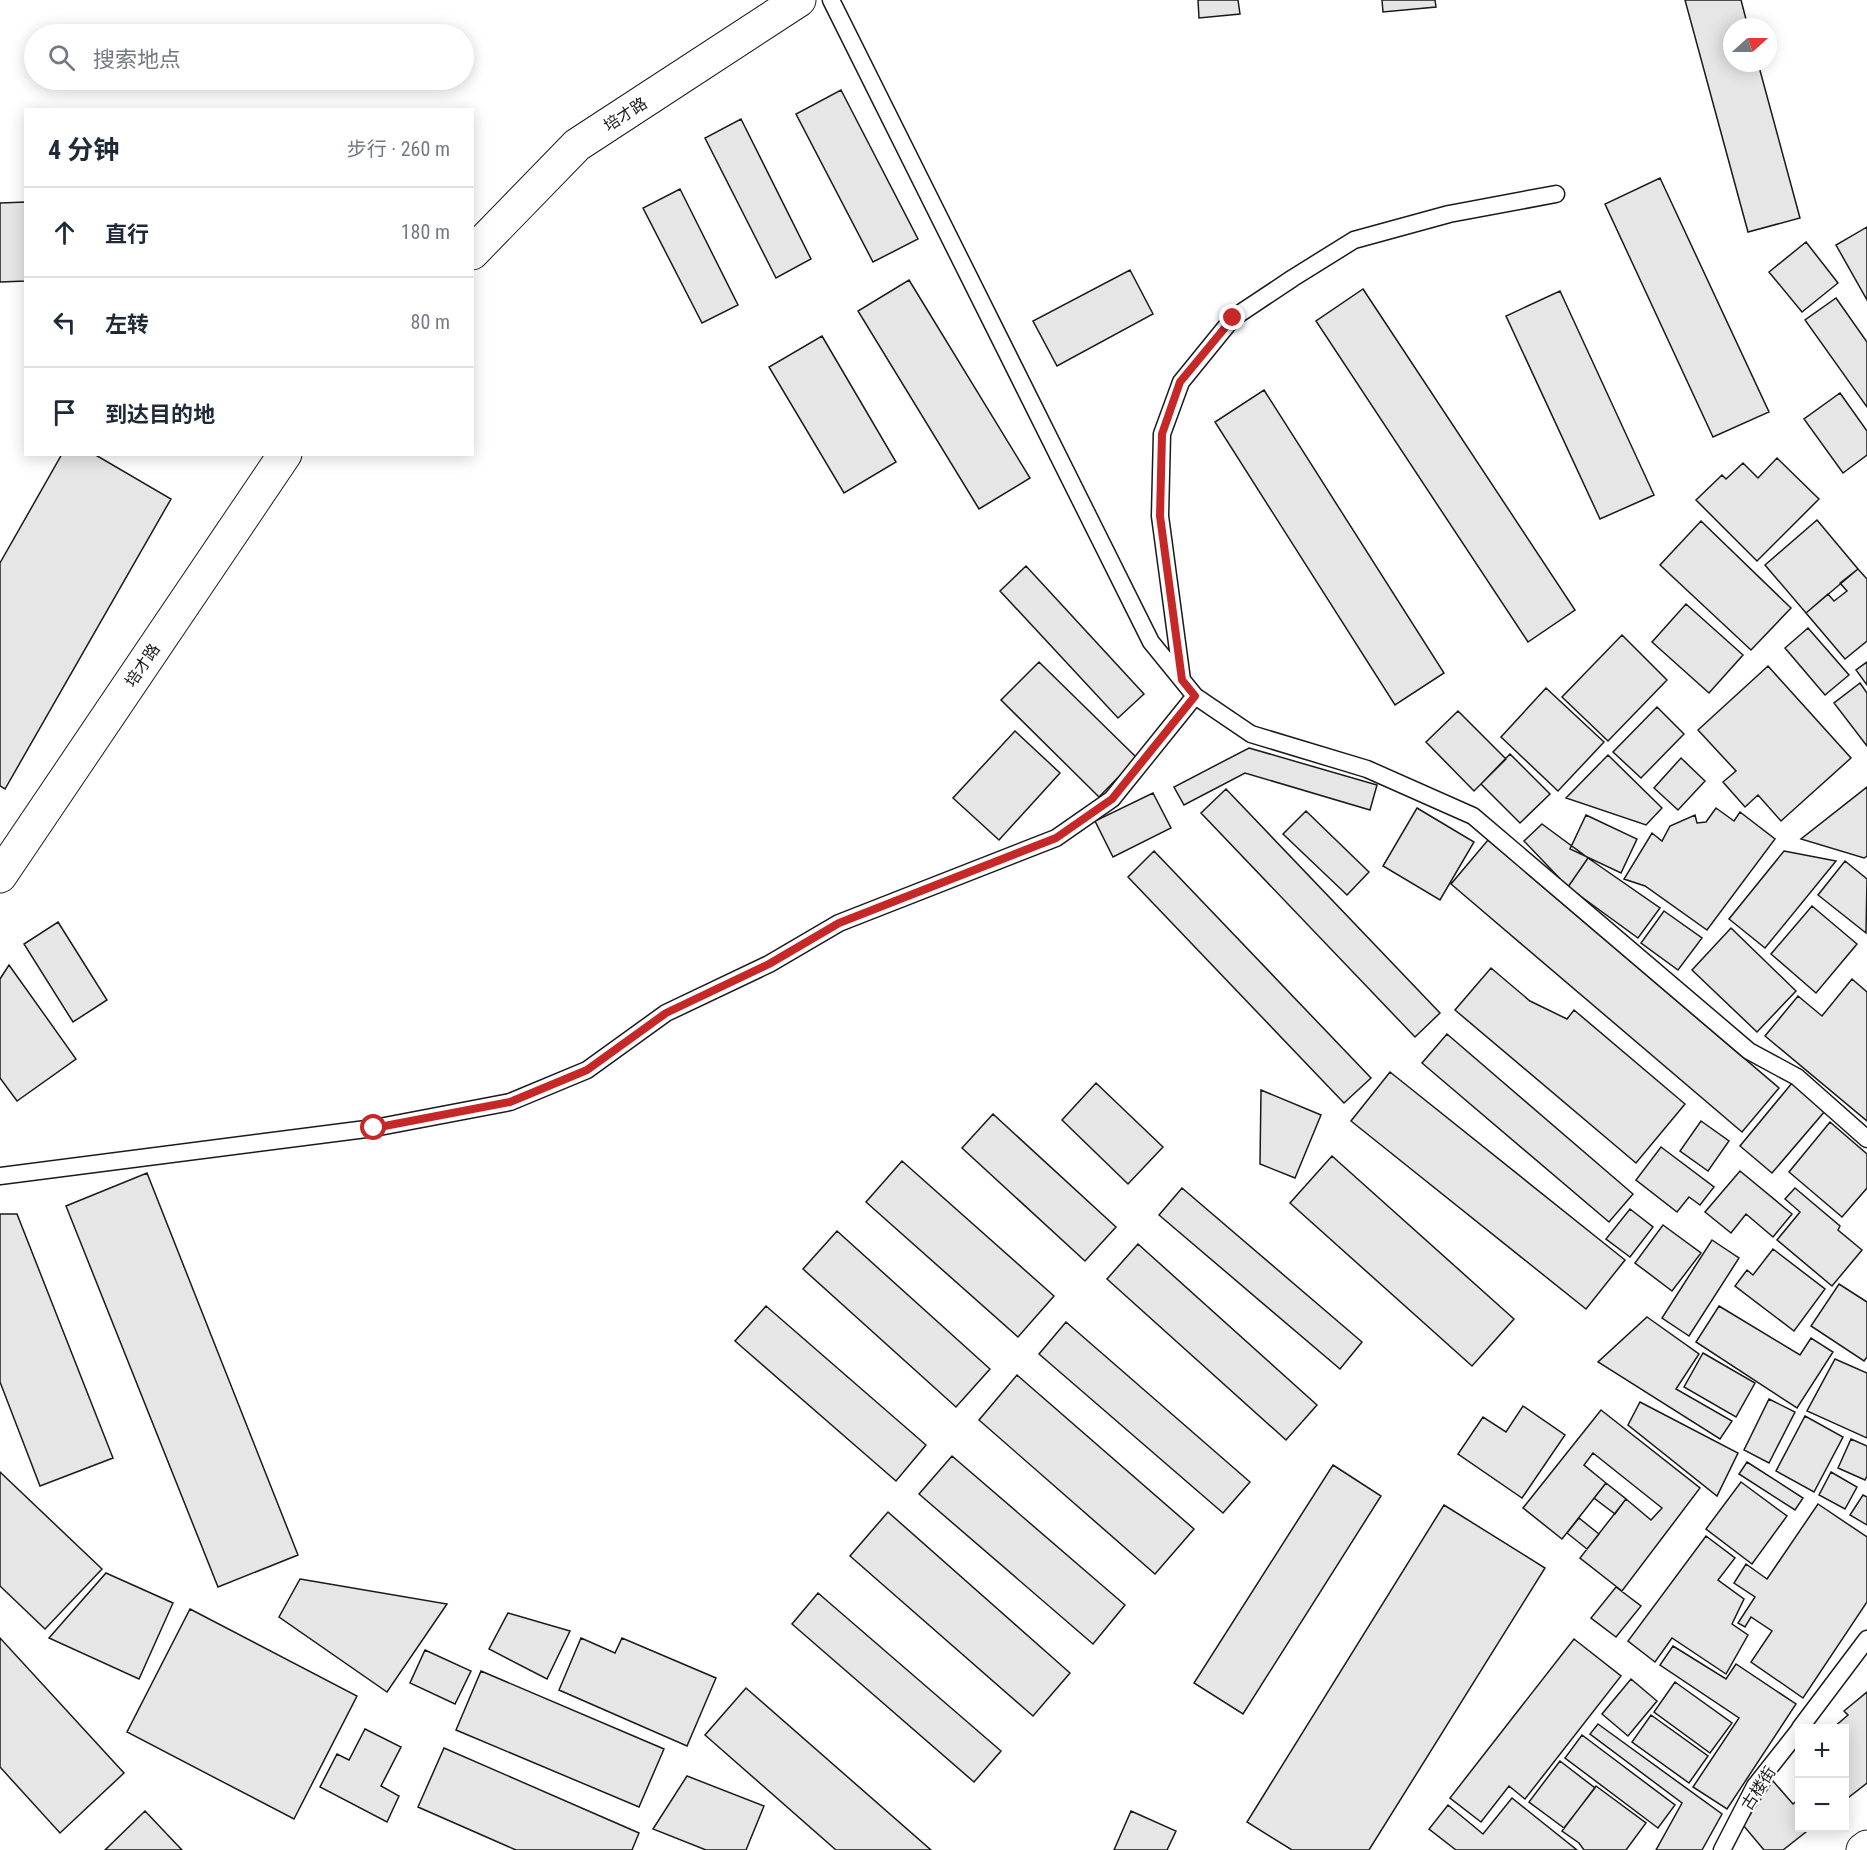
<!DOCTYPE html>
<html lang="zh">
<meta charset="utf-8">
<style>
body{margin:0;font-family:"Roboto Condensed","Noto Sans SC",sans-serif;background:#f6f6f7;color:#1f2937}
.controls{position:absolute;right:18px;bottom:18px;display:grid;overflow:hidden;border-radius:0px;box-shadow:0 3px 15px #0003}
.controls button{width:54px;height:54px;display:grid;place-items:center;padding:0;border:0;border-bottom:2px solid #e0e1e3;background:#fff;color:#1f2937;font:30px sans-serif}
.compass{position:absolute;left:1723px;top:18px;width:54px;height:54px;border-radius:50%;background:#fff;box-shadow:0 3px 15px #0003;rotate:69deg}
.stop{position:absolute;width:18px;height:18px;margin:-14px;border:4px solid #c62828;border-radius:50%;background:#fff}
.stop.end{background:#c62828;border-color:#fff;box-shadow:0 2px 6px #0008}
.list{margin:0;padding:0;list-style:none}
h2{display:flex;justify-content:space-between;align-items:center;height:78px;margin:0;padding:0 24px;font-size:26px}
h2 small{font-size:20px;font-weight:400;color:#747a83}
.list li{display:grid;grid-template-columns:39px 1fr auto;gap:18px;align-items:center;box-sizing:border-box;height:90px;padding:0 24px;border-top:2px solid #e0e1e3}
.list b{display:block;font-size:22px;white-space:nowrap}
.list em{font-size:20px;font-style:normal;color:#747a83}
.icon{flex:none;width:33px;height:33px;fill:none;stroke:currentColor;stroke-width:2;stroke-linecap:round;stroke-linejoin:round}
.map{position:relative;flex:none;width:1867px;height:1850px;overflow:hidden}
.search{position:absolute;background:#fff;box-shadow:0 3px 15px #0003;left:24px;top:24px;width:450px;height:66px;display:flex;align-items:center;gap:15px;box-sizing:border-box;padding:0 21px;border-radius:33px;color:#747a83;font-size:22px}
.panel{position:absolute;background:#fff;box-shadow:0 3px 15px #0003;left:24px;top:108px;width:450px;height:348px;border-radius:0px}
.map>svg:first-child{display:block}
</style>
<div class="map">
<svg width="1867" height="1850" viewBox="0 0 1867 1850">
<rect width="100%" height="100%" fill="#fff"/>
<!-- building -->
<path fill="#e6e6e6" stroke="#1a1a1a" stroke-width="1.5" d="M 1198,0 L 1238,0 L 1240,14 L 1199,18 Z
M 1382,0 L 1435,0 L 1436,7 L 1383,12 Z
M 1685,0 L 1741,0 L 1748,27 L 1732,27 L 1732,63 L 1758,63 L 1800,218 L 1748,232 Z
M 841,90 L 918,239 L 873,262 L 796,114 Z
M 741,119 L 811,259 L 776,278 L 705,138 Z
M 1660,178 L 1769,412 L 1713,437 L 1605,204 Z
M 680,189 L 738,305 L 702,323 L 643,208 Z
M 26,202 L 26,281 L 0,282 L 0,203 Z
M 1867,227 L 1867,300 L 1836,245 Z
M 1806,242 L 1838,283 L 1802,312 L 1769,272 Z
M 1130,270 L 1153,314 L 1057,366 L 1033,321 Z
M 909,280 L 1030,478 L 979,509 L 858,311 Z
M 1363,289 L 1575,610 L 1528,642 L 1316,321 Z
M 1560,291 L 1654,495 L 1600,519 L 1506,316 Z
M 1836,298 L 1867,342 L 1867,407 L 1805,320 Z
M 822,336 L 896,462 L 844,493 L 769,367 Z
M 1264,390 L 1444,673 L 1395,705 L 1215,422 Z
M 1840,393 L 1867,431 L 1867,455 L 1843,473 L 1804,419 Z
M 62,454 L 94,454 L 171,499 L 5,789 L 0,786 L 0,563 Z
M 1777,458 L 1819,499 L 1757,561 L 1696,500 L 1722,475 L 1726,479 L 1743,463 L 1758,478 Z
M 1817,520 L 1858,569 L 1806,613 L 1765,565 Z
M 1701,521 L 1791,608 L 1751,650 L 1660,565 Z
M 1026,566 L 1144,694 L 1118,718 L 1000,591 Z
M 1858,569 L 1867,579 L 1867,641 L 1845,659 L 1806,613 L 1828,594 L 1834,601 L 1847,591 L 1840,583 Z
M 1686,604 L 1743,655 L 1709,693 L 1652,642 Z
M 1808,628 L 1849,675 L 1825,695 L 1785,648 Z
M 1622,635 L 1667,680 L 1608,741 L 1562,697 Z
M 1039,662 L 1137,758 L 1099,797 L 1001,700 Z
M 1867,662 L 1867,685 L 1856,670 Z
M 1768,666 L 1851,758 L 1781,821 L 1758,795 L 1745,807 L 1723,782 L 1736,771 L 1698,730 Z
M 1860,683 L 1867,693 L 1867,746 L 1834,703 Z
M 1546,688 L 1604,742 L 1558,791 L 1501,737 Z
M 1657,707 L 1684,734 L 1641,778 L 1613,752 Z
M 1458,711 L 1506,759 L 1474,791 L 1426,742 Z
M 1015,731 L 1060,773 L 999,840 L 953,798 Z
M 1249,748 L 1377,785 L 1370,810 L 1245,773 L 1184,805 L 1174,787 Z
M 1510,754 L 1550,794 L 1520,823 L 1481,784 Z
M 1608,755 L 1662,808 L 1646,825 L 1566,798 Z
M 1681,758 L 1705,781 L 1678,810 L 1654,788 Z
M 1867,787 L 1867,856 L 1864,858 L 1801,839 Z
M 1226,789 L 1440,1013 L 1415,1037 L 1201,813 Z
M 1153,793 L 1171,828 L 1113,857 L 1095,821 Z
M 1417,808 L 1474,842 L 1440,900 L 1383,866 Z
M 1716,808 L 1734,821 L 1740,812 L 1775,839 L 1707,930 L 1645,886 L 1624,879 L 1652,833 L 1662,841 L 1670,826 L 1695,815 L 1697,823 L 1706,822 Z
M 1306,811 L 1369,872 L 1347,895 L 1283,834 Z
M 1586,815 L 1637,839 L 1621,873 L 1570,849 Z
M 1542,824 L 1588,858 L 1568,887 L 1524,841 Z
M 1488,840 L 1779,1088 L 1742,1132 L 1451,884 Z
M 1154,851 L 1371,1078 L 1344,1103 L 1128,877 Z
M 1784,851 L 1836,861 L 1765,948 L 1729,919 Z
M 1588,858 L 1660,908 L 1638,938 L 1568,887 Z
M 1845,861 L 1867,879 L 1866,933 L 1818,895 Z
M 1812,906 L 1857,944 L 1816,993 L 1771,954 Z
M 1664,911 L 1702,938 L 1678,970 L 1641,943 Z
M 58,922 L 107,1000 L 73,1022 L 24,944 Z
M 1731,928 L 1796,991 L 1757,1032 L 1692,970 Z
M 9,965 L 76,1059 L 17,1101 L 0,1078 L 0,979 Z
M 1491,968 L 1530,1001 L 1567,1019 L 1574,1010 L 1685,1104 L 1636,1163 L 1455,1010 Z
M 1852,979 L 1867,992 L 1867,1121 L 1765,1036 L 1798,996 L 1822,1016 Z
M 1447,1034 L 1633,1194 L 1609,1222 L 1422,1063 Z
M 1390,1072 L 1625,1260 L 1586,1309 L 1351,1121 Z
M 1096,1083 L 1163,1147 L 1128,1184 L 1062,1120 Z
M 1792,1083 L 1825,1111 L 1772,1173 L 1740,1146 Z
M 1261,1090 L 1321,1115 L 1295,1178 L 1260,1164 Z
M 993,1114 L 1116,1227 L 1085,1261 L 962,1148 Z
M 1701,1121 L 1729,1141 L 1708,1171 L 1680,1151 Z
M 1830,1122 L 1867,1154 L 1867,1188 L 1842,1217 L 1789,1172 Z
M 1661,1147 L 1714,1187 L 1700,1205 L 1689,1197 L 1677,1212 L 1636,1180 Z
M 1332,1156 L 1514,1319 L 1472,1366 L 1290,1203 Z
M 902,1161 L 1054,1296 L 1018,1337 L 866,1202 Z
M 1740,1171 L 1792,1214 L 1773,1237 L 1746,1214 L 1731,1233 L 1705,1212 Z
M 147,1173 L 298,1555 L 218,1587 L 66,1206 Z
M 1182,1188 L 1362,1342 L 1340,1369 L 1159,1215 Z
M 1795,1188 L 1840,1226 L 1838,1230 L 1862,1250 L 1832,1286 L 1777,1240 L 1800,1212 L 1785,1199 Z
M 1630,1209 L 1653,1227 L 1630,1257 L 1606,1239 Z
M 0,1214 L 17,1214 L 113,1458 L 40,1486 L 0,1382 Z
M 1663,1225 L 1701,1253 L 1672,1291 L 1635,1263 Z
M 837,1231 L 990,1369 L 956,1407 L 803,1269 Z
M 1712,1240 L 1739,1258 L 1689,1336 L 1662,1318 Z
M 1138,1244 L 1317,1405 L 1286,1440 L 1107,1279 Z
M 1773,1249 L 1825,1289 L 1794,1331 L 1735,1286 L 1747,1270 L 1753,1275 Z
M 1839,1284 L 1867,1302 L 1867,1357 L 1864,1361 L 1811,1326 Z
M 766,1306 L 926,1445 L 896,1481 L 735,1341 Z
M 1719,1306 L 1800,1355 L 1811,1338 L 1833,1352 L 1797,1408 L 1696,1342 Z
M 1647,1317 L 1699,1354 L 1676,1389 L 1732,1421 L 1720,1439 L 1598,1362 Z
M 1066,1322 L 1250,1482 L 1223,1513 L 1039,1354 Z
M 1703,1353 L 1755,1383 L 1736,1417 L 1684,1387 Z
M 1835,1359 L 1867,1373 L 1867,1438 L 1807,1411 Z
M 1017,1375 L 1194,1529 L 1155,1574 L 979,1420 Z
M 1769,1399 L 1795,1412 L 1769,1463 L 1744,1450 Z
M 1640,1402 L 1738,1453 L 1717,1496 L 1628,1425 Z
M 1523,1406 L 1565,1435 L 1522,1498 L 1458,1454 L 1483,1417 L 1506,1432 Z
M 1601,1410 L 1700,1488 L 1622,1591 L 1580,1558 L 1626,1499 L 1651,1520 L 1662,1508 L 1593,1453 L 1584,1465 L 1606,1483 L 1562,1539 L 1523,1508 Z
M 1805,1416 L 1843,1437 L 1814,1492 L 1776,1471 Z
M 1851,1439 L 1867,1446 L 1867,1476 L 1865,1480 L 1838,1468 Z
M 952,1456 L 1125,1605 L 1093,1644 L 919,1494 Z
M 1747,1462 L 1803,1498 L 1795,1510 L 1739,1474 Z
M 1333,1465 L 1381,1496 L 1243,1714 L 1194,1683 Z
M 0,1472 L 102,1569 L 45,1629 L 0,1586 Z
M 1831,1472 L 1857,1487 L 1845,1509 L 1819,1495 Z
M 1741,1482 L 1787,1516 L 1752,1564 L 1706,1529 Z
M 1606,1483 L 1626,1499 L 1615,1514 L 1594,1498 Z
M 1863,1495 L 1867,1497 L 1867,1525 L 1850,1515 Z
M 1818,1504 L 1867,1537 L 1867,1602 L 1803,1698 L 1751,1662 L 1772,1631 L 1751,1617 L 1745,1627 L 1738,1623 L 1755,1597 L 1734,1583 L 1746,1564 L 1767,1579 Z
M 1444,1505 L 1545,1568 L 1369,1850 L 1292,1850 L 1247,1822 Z
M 888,1512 L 1070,1673 L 1033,1716 L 850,1556 Z
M 1579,1518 L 1599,1534 L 1587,1549 L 1567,1533 Z
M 1706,1536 L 1735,1558 L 1718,1580 L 1744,1599 L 1732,1624 L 1748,1635 L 1726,1674 L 1672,1638 L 1655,1662 L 1628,1641 Z
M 106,1573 L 173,1603 L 139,1679 L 49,1638 Z
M 300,1579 L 447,1604 L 387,1692 L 279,1617 Z
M 1616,1587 L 1641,1606 L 1616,1637 L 1591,1618 Z
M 818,1593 L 1001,1751 L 974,1782 L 792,1624 Z
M 190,1609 L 357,1696 L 294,1819 L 127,1732 Z
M 508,1613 L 570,1631 L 547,1679 L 489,1649 Z
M 0,1638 L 124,1773 L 60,1833 L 0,1767 Z
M 581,1638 L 615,1653 L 622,1638 L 716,1678 L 687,1746 L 559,1690 Z
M 1574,1639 L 1621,1676 L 1525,1799 L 1509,1786 L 1481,1822 L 1450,1798 Z
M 1673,1646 L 1726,1679 L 1736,1664 L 1796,1704 L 1727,1809 L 1693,1787 L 1739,1718 L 1660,1665 Z
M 425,1650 L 471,1671 L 455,1704 L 410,1683 Z
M 481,1671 L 664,1749 L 639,1807 L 456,1730 Z
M 1631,1679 L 1657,1701 L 1628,1736 L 1602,1714 Z
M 1675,1682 L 1732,1723 L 1710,1753 L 1654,1712 Z
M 746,1688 L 931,1850 L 836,1850 L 705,1735 Z
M 1867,1692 L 1867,1783 L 1844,1801 L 1844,1728 L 1833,1728 L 1848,1715 L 1844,1711 Z
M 1651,1715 L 1708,1756 L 1689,1783 L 1632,1742 Z
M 1598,1724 L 1722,1814 L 1702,1850 L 1656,1850 L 1682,1803 L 1590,1734 Z
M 365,1729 L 401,1747 L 381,1786 L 399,1796 L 387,1822 L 320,1787 L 337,1754 L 349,1760 Z
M 1582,1735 L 1675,1805 L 1658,1828 L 1565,1758 Z
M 444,1748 L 639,1833 L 632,1850 L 516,1850 L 418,1807 Z
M 1560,1761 L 1595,1788 L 1564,1828 L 1529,1802 Z
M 687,1776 L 764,1806 L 746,1850 L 706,1850 L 653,1829 Z
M 1773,1781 L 1793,1804 L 1800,1798 L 1800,1828 L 1811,1828 L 1783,1850 L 1764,1850 L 1743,1825 Z
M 1596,1786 L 1646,1823 L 1626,1850 L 1584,1850 L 1579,1843 L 1562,1831 Z
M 1512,1798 L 1577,1850 L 1456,1850 L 1429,1829 L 1448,1805 L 1483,1834 Z
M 145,1811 L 182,1850 L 105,1850 Z
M 1131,1811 L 1176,1831 L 1167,1850 L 1114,1850 Z"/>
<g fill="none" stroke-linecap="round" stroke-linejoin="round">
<!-- service casing -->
<g stroke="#1a1a1a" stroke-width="19">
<path id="service" d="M 831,0 L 1151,642 L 1195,696 L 1251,734 L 1367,769 L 1473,816 L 1749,1051 L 1797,1077 L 1867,1139
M 1182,680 L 1160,516 L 1162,434 L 1181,382 L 1233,318 L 1293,278 L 1354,240 L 1449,214 L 1556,194
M 0,1176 L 374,1128 L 510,1102 L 587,1070 L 666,1013 L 769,964 L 839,923 L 1056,838 L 1112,799 L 1195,696
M 1800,1728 L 1867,1639
M 1722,1850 L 1755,1786 L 1800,1729"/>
</g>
<!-- tertiary casing -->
<g stroke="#1a1a1a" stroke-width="35">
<path id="tertiary" d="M 472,253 L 577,145 L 799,0
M 0,876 L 285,454"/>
</g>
<!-- secondary casing -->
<g stroke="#1a1a1a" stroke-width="35">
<path id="secondary" d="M 1863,1850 L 1867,1847"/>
</g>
<!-- service -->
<use href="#service" stroke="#fff" stroke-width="16"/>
<!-- tertiary -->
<use href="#tertiary" stroke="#fff" stroke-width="33"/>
<!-- secondary -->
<use href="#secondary" stroke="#fff" stroke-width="33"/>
</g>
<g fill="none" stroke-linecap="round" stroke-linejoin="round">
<!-- route -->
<path stroke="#c62828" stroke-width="8" d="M 374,1128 L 510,1102 L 587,1070 L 666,1013 L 769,964 L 839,923 L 1056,838 L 1112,799 L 1195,696 L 1182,680 L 1160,516 L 1162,434 L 1180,382 L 1233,318"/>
</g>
<g text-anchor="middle" stroke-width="4.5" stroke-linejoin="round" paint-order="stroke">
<!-- street labels -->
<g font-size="16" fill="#1a1a1a" stroke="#fff">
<text transform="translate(625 114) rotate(-33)" y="6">培才路</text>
<text transform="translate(142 665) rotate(-56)" y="6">培才路</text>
<text transform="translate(1758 1788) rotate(-57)" y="6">古楼街</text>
</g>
</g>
</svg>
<div class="controls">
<button>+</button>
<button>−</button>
</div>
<svg class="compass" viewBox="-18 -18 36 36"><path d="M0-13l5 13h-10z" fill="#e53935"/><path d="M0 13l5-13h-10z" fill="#747a83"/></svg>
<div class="stop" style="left:374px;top:1128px"></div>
<div class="stop end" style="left:1233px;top:318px"></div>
<div class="search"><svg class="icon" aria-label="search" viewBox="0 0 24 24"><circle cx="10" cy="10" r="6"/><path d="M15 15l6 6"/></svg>搜索地点</div>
<section class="panel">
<h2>4 分钟<small>步行 · 260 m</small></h2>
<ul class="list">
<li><svg class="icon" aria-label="ahead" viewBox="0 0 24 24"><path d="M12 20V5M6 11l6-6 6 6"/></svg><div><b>直行</b></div><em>180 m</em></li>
<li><svg class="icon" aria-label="left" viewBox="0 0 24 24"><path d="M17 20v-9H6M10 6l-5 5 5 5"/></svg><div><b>左转</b></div><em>80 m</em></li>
<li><svg class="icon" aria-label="arrive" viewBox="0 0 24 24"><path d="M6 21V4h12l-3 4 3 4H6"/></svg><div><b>到达目的地</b></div></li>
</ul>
</section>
</div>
